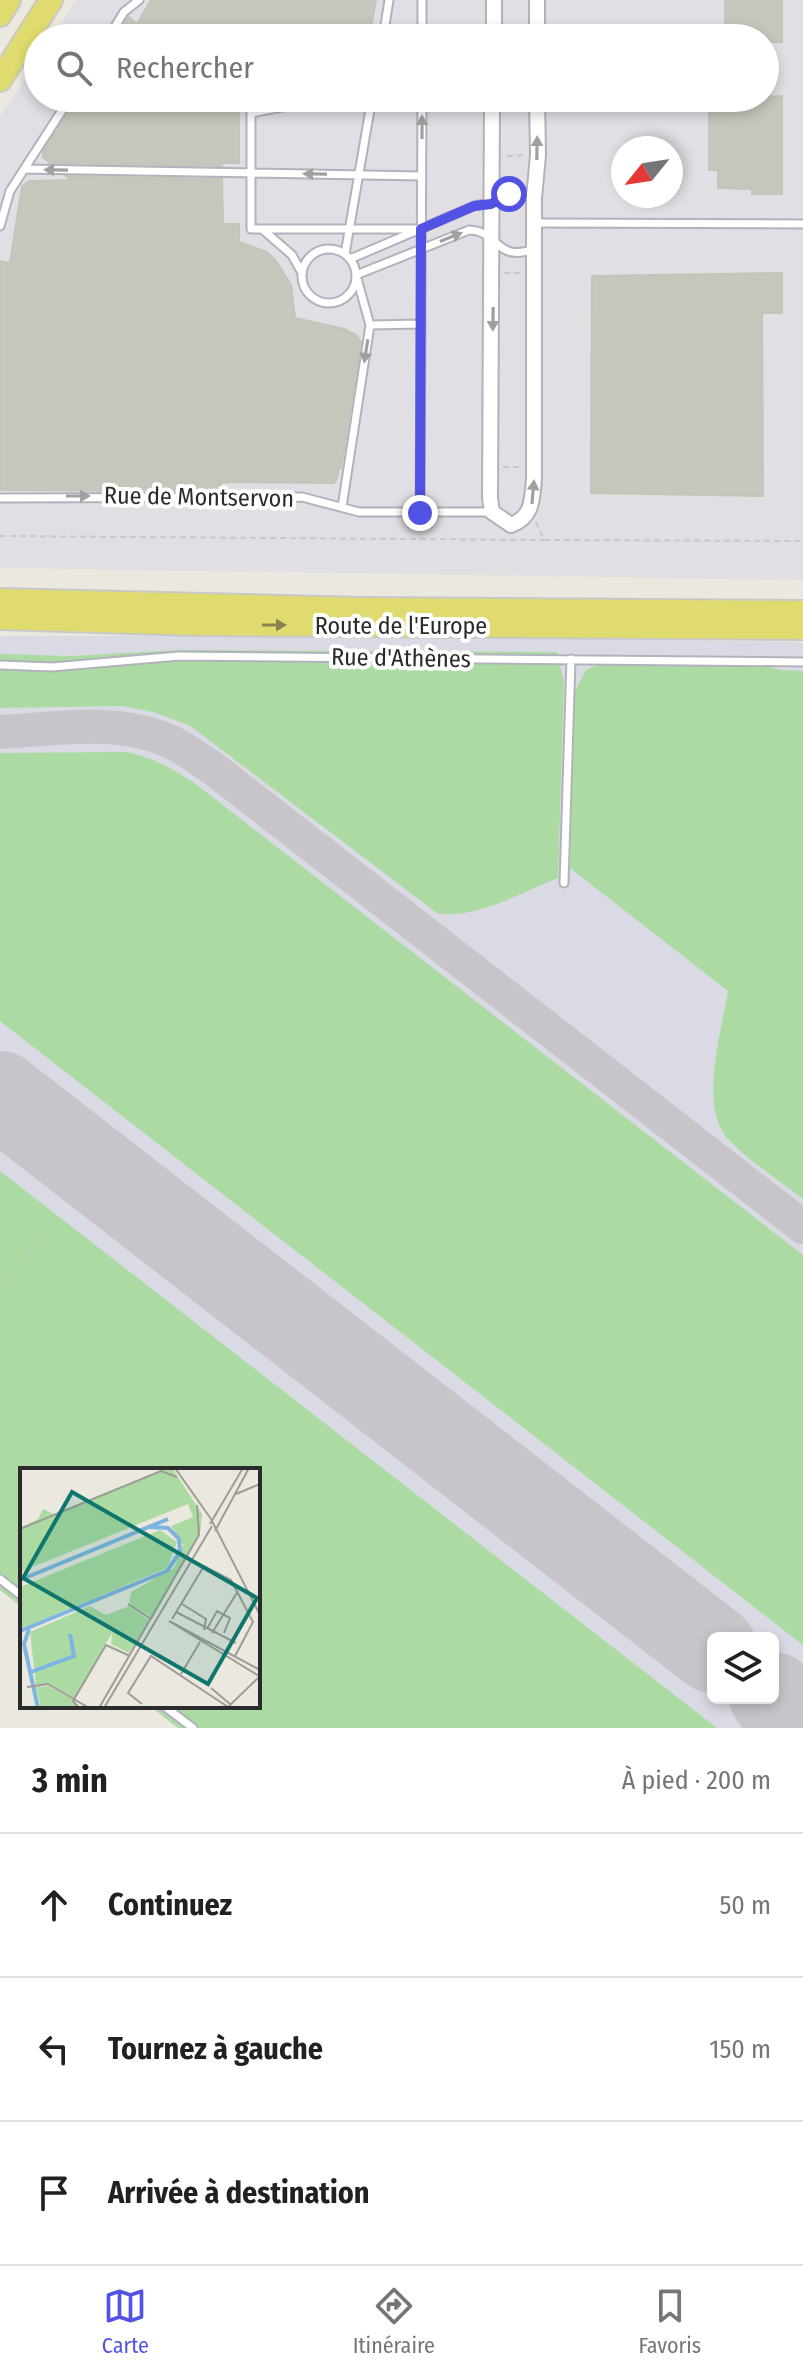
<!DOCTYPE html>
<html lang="fr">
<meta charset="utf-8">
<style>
body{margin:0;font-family:"Fira Sans Condensed",sans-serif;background:#f6f6f6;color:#202124}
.controls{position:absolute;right:24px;bottom:24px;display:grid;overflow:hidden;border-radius:12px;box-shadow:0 4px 12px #0003}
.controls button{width:72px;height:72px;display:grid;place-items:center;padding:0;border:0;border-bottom:2px solid #e0e0e0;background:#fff;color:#202124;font:40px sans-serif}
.compass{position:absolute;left:611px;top:136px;width:72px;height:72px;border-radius:50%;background:#fff;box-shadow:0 4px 12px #0003;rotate:240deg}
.stop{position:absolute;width:24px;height:24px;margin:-18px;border:6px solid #5252e5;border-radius:50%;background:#fff}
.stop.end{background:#5252e5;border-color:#fff;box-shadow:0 2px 8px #0008}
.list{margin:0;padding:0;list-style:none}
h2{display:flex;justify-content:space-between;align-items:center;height:104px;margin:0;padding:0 32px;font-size:34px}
h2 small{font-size:26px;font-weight:400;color:#757577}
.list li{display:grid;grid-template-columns:52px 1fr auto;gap:24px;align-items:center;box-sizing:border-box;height:144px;padding:0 32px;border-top:2px solid #e0e0e0}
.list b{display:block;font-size:30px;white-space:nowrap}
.list em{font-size:26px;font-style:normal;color:#757577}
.icon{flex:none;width:44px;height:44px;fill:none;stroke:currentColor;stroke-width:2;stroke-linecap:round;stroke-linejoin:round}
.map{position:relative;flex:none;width:803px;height:1728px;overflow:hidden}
.search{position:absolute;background:#fff;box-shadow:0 4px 12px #0003;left:24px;right:24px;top:24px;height:88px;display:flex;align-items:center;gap:20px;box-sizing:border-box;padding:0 28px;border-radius:44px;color:#757577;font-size:30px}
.sheet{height:536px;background:#fff}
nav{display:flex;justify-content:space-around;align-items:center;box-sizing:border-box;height:112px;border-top:2px solid #e0e0e0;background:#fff;font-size:22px;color:#757577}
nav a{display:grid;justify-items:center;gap:4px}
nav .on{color:#5252e5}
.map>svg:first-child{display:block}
</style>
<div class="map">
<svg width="803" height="1728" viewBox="0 0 803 1728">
<rect width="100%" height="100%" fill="#ebe8df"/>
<!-- industrial -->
<path fill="#e1dee4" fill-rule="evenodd" d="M 76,0 L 803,0 L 803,580 L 0,568 L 0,117 L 38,59 L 38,98 L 765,98 L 765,38 L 51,38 ZM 623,148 L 671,148 L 671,196 L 623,196 Z"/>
<!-- airport -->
<path fill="#dadae4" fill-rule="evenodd" d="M 349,635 L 803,642 L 803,1728 L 178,1728 L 150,1706 L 258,1706 L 258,1470 L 22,1470 L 22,1607 L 0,1590 L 0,636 ZM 713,1638 L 773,1638 L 773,1698 L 713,1698 Z"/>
<!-- green -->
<path fill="#abdba2" d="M 180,650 L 557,652 L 564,683 L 558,878 C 522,892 475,920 437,913 L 189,725 L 153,712 L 122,706 L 0,708 L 0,654 L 71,656 Z
M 599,664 L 763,665 L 780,670 L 803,671 L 803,1199 C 779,1180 751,1163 730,1141 C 697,1109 722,1031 728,991 L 570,868 L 574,693 L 586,670 Z
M 127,752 C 154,758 174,769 197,785 L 803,1255 L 803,1645 L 0,1021 L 0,753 Z
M 0,1171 L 717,1728 L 178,1728 L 150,1706 L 258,1706 L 258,1470 L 22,1470 L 22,1607 L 0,1590 Z"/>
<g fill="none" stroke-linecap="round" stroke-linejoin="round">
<!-- taxiway -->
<path stroke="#c7c5c9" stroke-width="34" d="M 0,732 C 54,729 122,717 173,743 C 186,749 198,759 210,766 L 803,1227"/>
<!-- runway -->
<path stroke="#c7c5c9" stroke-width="88" d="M 0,1095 L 713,1649
M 773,1696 L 803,1719"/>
</g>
<!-- building -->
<path fill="#c7c6bd" stroke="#c6c4b9" stroke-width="2" d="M 151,0 L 376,0 L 369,38 L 116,38 L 129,17 L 137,24 Z
M 725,0 L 782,0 L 782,42 L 765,42 L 765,38 L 725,38 Z
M 782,96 L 782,194 L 752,194 L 752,189 L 718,188 L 718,170 L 709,170 L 709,106 L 743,106 L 743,98 Z
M 76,98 L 239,98 L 239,163 L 221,163 L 222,166 L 50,163 L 43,157 L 43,152 Z
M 66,176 L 222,179 L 223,224 L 239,224 L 239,242 L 267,252 L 276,261 L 291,285 L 295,318 L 344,329 L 356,335 L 361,342 L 341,468 L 339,468 L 337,478 L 334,483 L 221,482 L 221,491 L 0,490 L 0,261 L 10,263 L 22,186 L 30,181 L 71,180 Z
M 782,273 L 782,313 L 762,313 L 763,496 L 591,493 L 592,276 Z"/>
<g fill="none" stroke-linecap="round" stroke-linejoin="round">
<!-- lane casing -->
<g stroke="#b2b2bd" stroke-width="11">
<path id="lane" d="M 108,38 L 124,12 L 139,0
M 383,38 L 389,0
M 422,38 L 422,0
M 330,98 L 251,113 L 251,229 L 421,229
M 25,169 L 421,176
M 534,223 L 803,224
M 0,226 L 10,191 L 70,98
M 262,229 L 292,255 L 302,273
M302 276a27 27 0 1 1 54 0a27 27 0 1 1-54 0Z
M 345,254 L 372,98
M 350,259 L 474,206 C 496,203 512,188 534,198
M 370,325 L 421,324
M 0,498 L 302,497 L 359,512 L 492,512
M 342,507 L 370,325 L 356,275 L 469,230 C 500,231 495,263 534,249
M 420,513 L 422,98
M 0,665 L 52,667 L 179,656 L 803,662
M 564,883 L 571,659
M 0,1579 L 22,1596
M 164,1706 L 193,1728"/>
</g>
<!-- street casing -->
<g stroke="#b2b2bd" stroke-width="18">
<path id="street" d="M 537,0 L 537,38
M 494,38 L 494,0
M 492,98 L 490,498 L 492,512 L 511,525 C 533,517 532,499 534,479 L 534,198 L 538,155 L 537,98"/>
</g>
<!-- primary casing -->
<g stroke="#c8c8c8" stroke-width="26">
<path id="primary" d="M 0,15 L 9,0
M 0,80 L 51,0
M 0,600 L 364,609 L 803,612
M 0,618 L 196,624 L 803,628"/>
</g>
<!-- path -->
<path stroke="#c8c8c8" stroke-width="2" stroke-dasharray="6 4" stroke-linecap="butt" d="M 507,156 L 524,155
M 504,273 L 522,273
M 503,467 L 520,467
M 536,522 L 544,540 L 803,541
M 0,536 L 544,540
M 0,1291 L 48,1227"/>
<!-- lane -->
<use href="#lane" stroke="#fff" stroke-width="7"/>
<!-- street -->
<use href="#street" stroke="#fff" stroke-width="14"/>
<!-- primary -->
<use href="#primary" stroke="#e0db6e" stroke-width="22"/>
</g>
<!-- one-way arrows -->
<defs><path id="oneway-solid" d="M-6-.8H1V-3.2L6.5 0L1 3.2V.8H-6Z" transform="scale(2)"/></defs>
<g fill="#a0a0a0">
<use href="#oneway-solid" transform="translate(422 127) rotate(-90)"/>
<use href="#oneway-solid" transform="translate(537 148) rotate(-89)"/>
<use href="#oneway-solid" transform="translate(56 170) rotate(-179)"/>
<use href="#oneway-solid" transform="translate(315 174) rotate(-179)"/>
<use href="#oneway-solid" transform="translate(451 237) rotate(-22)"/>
<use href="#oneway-solid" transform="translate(493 319) rotate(91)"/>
<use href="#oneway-solid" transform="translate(366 351) rotate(99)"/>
<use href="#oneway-solid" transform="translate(533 492) rotate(-85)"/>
<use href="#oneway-solid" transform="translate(78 496)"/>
</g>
<use fill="#86834c" href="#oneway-solid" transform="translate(274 625)"/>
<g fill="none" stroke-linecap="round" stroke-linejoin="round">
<!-- route -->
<path stroke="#5252e5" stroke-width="10" d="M 420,513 L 421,229 L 474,206 L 491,204 L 509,194"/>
</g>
<g text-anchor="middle" stroke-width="8" stroke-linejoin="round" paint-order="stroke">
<!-- street labels -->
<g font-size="24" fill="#2b2b2b" stroke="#fff">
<text transform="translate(199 497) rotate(1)" y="8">Rue de Montservon</text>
<text x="401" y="634">Route de l'Europe</text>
<text transform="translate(401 658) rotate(1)" y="8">Rue d'Athènes</text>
</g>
</g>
<!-- overview -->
<g transform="translate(20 1468)">
<rect width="240" height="240" fill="#ebe8df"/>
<path d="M 146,0 L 152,0 L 182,46 L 180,66 L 133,150 L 109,136 L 111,124 L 154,100 L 163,77 L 151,58 L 173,49 L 168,36 L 0,104 L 0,60 L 18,51 L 23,41 L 33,46 ZM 140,62 L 157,74 L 147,100 L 0,161 L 0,119 ZM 70,138 L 86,147 L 109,138 L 129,152 L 109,185 L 91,176 L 92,165 L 54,230 L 29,216 L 16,217 L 10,164 ZM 29,218 L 53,232 L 58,240 L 21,240 L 16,219 Z" fill="#abdba2"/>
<path fill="none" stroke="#7eb4e1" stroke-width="4" d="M 0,112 L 148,51M 9,161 L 4,176 L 18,240M 0,163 L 147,103 L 160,84 L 159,71 L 148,60 L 130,59M 11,204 L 54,188 L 50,166"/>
<path fill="none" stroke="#9e9c97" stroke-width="2" d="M 155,0 L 191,51 L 240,147M 216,26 L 240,16M 190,56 L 223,0M 0,61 L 141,3 L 157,9M 195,63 L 229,0M 108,136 L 131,151M 162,136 L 186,151 L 184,162M 156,144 L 216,175M 152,151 L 184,98 L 211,112 L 233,154 L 215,188M 187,161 L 197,143 L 210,150 L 204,165M 192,165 L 218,123M 161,206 L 180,174M 239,208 L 149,153 L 240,202M 7,219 L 28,216 L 69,240M 191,220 L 210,236M 122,236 L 108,225 L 131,188 L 208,239M 208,239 L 239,209M 59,240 L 53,233 L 86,177 L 110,188M 79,240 L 179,67 L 177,37M 84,240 L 192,58"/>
<path fill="#0f766e" fill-opacity="0.15" stroke="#0f766e" stroke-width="4" d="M 52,24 L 237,130 L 188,216 L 3,110 Z"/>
<rect width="240" height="240" fill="none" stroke="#2b2b2b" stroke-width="4"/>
</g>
</svg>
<div class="controls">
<button><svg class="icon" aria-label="layers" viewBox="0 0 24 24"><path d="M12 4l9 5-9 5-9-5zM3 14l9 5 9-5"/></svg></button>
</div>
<svg class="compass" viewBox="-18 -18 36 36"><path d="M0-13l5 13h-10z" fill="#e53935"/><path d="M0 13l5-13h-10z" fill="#757577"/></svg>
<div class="stop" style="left:509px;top:194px"></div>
<div class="stop end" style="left:420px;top:513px"></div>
<div class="search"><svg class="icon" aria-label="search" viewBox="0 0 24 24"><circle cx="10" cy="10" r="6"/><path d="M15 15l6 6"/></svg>Rechercher</div>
</div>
<section class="sheet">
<h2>3 min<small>À pied · 200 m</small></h2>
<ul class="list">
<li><svg class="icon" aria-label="ahead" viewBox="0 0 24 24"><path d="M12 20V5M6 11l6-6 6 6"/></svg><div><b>Continuez</b></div><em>50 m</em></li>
<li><svg class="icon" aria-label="left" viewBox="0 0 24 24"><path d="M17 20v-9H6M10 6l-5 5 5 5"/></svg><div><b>Tournez à gauche</b></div><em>150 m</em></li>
<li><svg class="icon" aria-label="arrive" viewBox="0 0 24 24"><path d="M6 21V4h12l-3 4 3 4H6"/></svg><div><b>Arrivée à destination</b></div></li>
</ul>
</section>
<nav>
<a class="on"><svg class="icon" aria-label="map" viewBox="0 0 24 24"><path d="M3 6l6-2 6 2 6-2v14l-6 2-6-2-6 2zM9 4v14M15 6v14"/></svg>Carte</a>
<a><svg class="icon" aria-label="directions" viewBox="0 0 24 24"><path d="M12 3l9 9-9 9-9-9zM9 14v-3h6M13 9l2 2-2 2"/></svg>Itinéraire</a>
<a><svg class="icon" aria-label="saved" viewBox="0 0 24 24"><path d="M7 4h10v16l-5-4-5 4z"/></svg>Favoris</a>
</nav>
